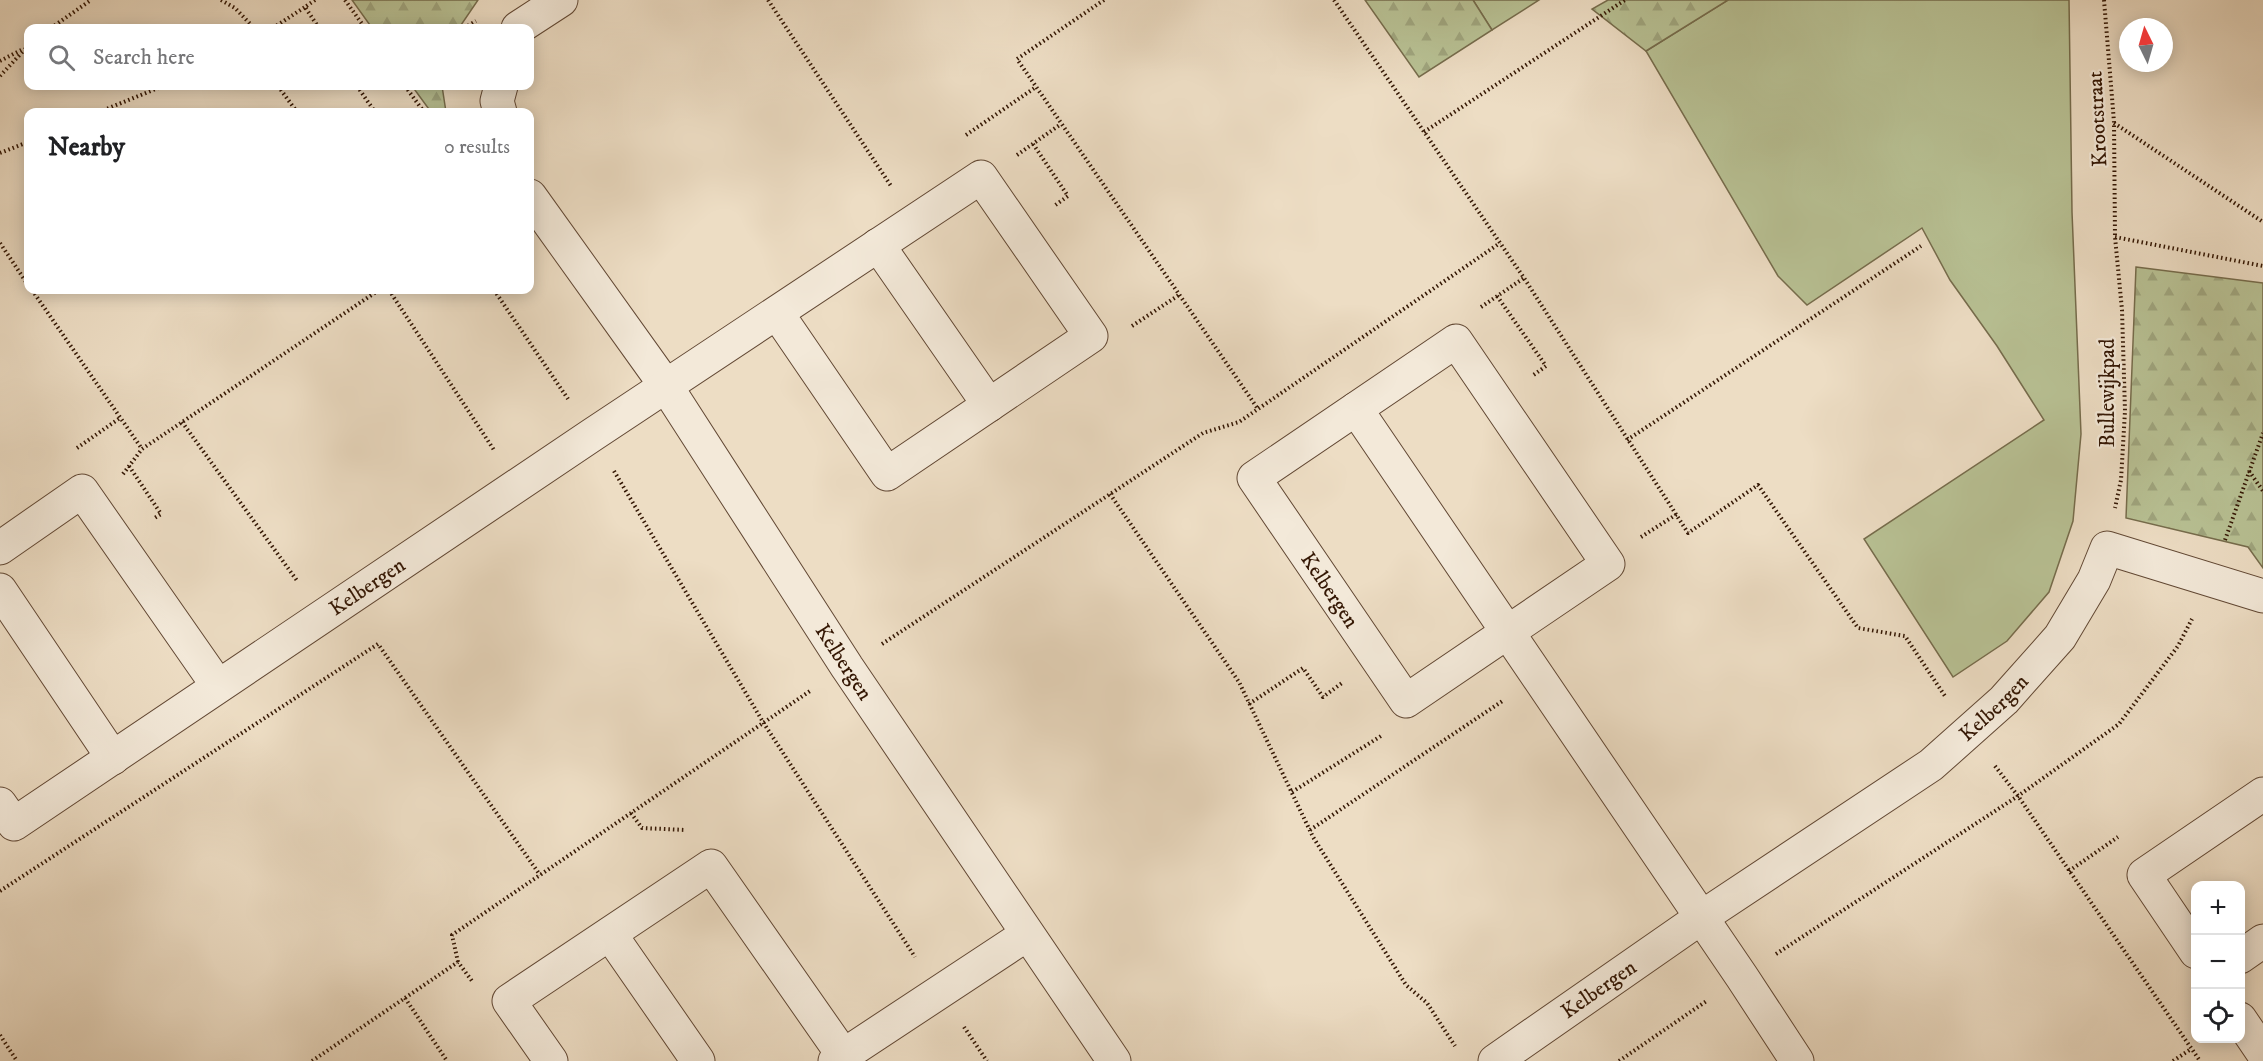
<!DOCTYPE html>
<meta charset="utf-8">
<style>
body{margin:0;font-family:"IM FELL DW Pica",serif;background:#f6f6f6;color:#202124}
.controls{position:absolute;right:18px;bottom:18px;display:grid;overflow:hidden;border-radius:12px;box-shadow:0 3px 15px #0003}
.controls button{width:54px;height:54px;display:grid;place-items:center;padding:0;border:0;border-bottom:2px solid #e0e0e0;background:#fff;color:#202124;font:30px sans-serif}
.compass{position:absolute;left:2119px;top:18px;width:54px;height:54px;border-radius:50%;background:#fff;box-shadow:0 3px 15px #0003;rotate:355deg}
.list{margin:0;padding:0;list-style:none}
h2{display:flex;justify-content:space-between;align-items:center;height:78px;margin:0;padding:0 24px;font-size:26px}
h2 small{font-size:20px;font-weight:400;color:#757577}
.icon{flex:none;width:33px;height:33px;fill:none;stroke:currentColor;stroke-width:2;stroke-linecap:round;stroke-linejoin:round}
.map{position:relative;flex:none;width:2263px;height:1061px;overflow:hidden}
.search{position:absolute;background:#fff;box-shadow:0 3px 15px #0003;left:24px;top:24px;width:510px;height:66px;display:flex;align-items:center;gap:15px;box-sizing:border-box;padding:0 21px;border-radius:12px;color:#757577;font-size:22px}
.panel{position:absolute;background:#fff;box-shadow:0 3px 15px #0003;left:24px;top:108px;width:510px;height:186px;border-radius:12px}
.map>svg:first-child{display:block}
</style>
<div class="map">
<svg width="2263" height="1061" viewBox="0 0 2263 1061">
<defs>
<pattern id="forest-firs" width="22" height="20" patternUnits="userSpaceOnUse" patternTransform="scale(1.5)"><rect width="22" height="20" fill="#b8c194"/><path d="M5 1l3.5 6h-7zM16 11l3.5 6h-7z" fill="#9fa57e"/></pattern>
</defs>
<rect width="100%" height="100%" fill="#edddc4"/>
<filter id="stains"><feTurbulence type="fractalNoise" baseFrequency=".00333" numOctaves="4"/><feColorMatrix values="0 0 0 0 .2 0 0 0 0 .09 0 0 0 0 .02 0 0 0 .5 -.17"/></filter>
<radialGradient id="worn" r=".72"><stop offset=".6" stop-color="#630" stop-opacity="0"/><stop offset="1" stop-color="#630" stop-opacity=".3"/></radialGradient>
<!-- green -->
<path fill="#b8c194" stroke="#766c4c" stroke-width="1.5" d="M 1473,0 L 1539,0 L 1492,30 Z
M 1728,0 L 2069,0 L 2072,212 L 2081,434 L 2073,521 L 2049,592 L 2007,641 L 1953,677 L 1864,539 L 2044,420 L 1997,346 L 1950,280 L 1922,228 L 1807,305 L 1778,276 L 1646,51 Z"/>
<!-- forest -->
<path fill="url(#forest-firs)" stroke="#766c4c" stroke-width="1.5" d="M 352,0 L 478,0 L 459,28 L 372,28 Z
M 1365,0 L 1473,0 L 1492,30 L 1419,77 Z
M 1608,0 L 1728,0 L 1646,51 L 1592,9 Z
M 412,86 L 442,86 L 446,112 L 431,112 Z
M 2136,267 L 2263,283 L 2263,568 L 2248,547 L 2126,518 Z"/>
<g fill="none" stroke-linecap="round" stroke-linejoin="round">
<!-- minor casing -->
<g stroke="#624834" stroke-width="35">
<g id="minor">
<path d="M 518,28 L 561,0"/>
<path d="M 500,112 L 497,101 L 501,86"/>
<path id="s1" d="M 530,196 L 666,386 L 847,667 L 1114,1061"/>
<path d="M 878,245 L 989,405"/>
<path d="M 1456,341 L 1608,564 L 1406,701 L 1254,478 Z"/>
<path d="M 1356,409 L 1742,977 L 1797,1061"/>
<path d="M 0,548 L 82,491 L 218,686"/>
<path d="M 0,590 L 113,758"/>
<path id="s2" d="M 0,804 L 14,824 L 592,435 L 981,177 L 1091,336 L 887,474 L 777,313"/>
<path d="M 610,934 L 698,1061"/>
<path d="M 2196,952 L 2144,875 L 2263,794"/>
<path d="M 2240,957 L 2263,941"/>
<path d="M 2240,1019 L 2263,1053"/>
<path d="M 551,1061 L 509,1001 L 711,866 L 843,1055"/>
<path d="M 835,1061 L 1026,935"/>
<path id="s3" d="M 1495,1061 L 1702,917 L 1931,765 L 2004,700 L 2060,637 L 2094,580 L 2107,548 L 2263,596"/>
</g>
</g>
<!-- path -->
<path stroke="#341704" stroke-width="4" stroke-dasharray="1.5 3" stroke-linecap="butt" d="M 221,0 L 235,8 L 254,28
M 315,0 L 305,7 L 319,28
M 345,0 L 365,28
M 768,0 L 891,186
M 1104,0 L 1017,59 L 1258,409
M 1334,0 L 1524,278 L 1688,533 L 1758,485 L 1858,628 L 1905,636 L 1945,696
M 2104,0 L 2114,122 L 2115,237 L 2122,310 L 2125,411 L 2121,480 L 2115,508
M 51,28 L 91,0
M 273,28 L 305,7
M 464,28 L 476,21
M 0,61 L 23,49
M 0,76 L 28,46
M 278,86 L 297,112
M 357,86 L 375,112
M 405,86 L 424,112
M 99,112 L 163,86
M 2114,123 L 2263,222
M 1424,132 L 1625,0
M 966,135 L 1036,87
M 1033,144 L 1068,196 L 1054,206
M 0,153 L 28,142
M 1017,155 L 1061,124
M 2115,237 L 2263,266
M 0,243 L 28,285
M 32,290 L 142,449
M 389,290 L 494,450
M 494,290 L 568,399
M 1497,296 L 1546,366 L 1532,376
M 1481,307 L 1524,278
M 1132,326 L 1179,295
M 182,422 L 298,582
M 1627,440 L 1921,246
M 77,448 L 120,418
M 129,466 L 161,514 L 153,519
M 614,471 L 763,722 L 915,957
M 2249,471 L 2263,491
M 123,474 L 142,449 L 379,290
M 1110,494 L 1239,682 L 1313,837 L 1406,985 L 1427,1003 L 1455,1046
M 1641,537 L 1677,514
M 2225,540 L 2263,433
M 882,644 L 1203,433 L 1239,422 L 1500,243
M 1249,704 L 1303,668 L 1323,697 L 1342,683
M 1995,766 L 2018,796 L 2200,1061
M 1292,792 L 1381,736
M 631,813 L 642,828 L 686,830
M 1310,830 L 1504,700
M 2069,871 L 2118,837
M 0,891 L 378,644 L 540,875
M 1776,954 L 2018,796 L 2119,724 L 2178,646 L 2192,619
M 458,962 L 452,935 L 810,691
M 405,998 L 447,1061
M 964,1027 L 987,1061
M 0,1035 L 17,1061
M 312,1061 L 458,962 L 472,981
M 1619,1061 L 1708,1000
M 2173,1061 L 2191,1049"/>
<!-- minor -->
<use href="#minor" stroke="#f3e9d9" stroke-width="33"/>
</g>
<g text-anchor="middle" stroke-width="4.5" stroke-linejoin="round" paint-order="stroke">
<!-- street labels -->
<g font-size="21" fill="#341704" stroke="#f3e9d9">
<text transform="translate(2097 119) rotate(-93)" y="7">Krootstraat</text>
<text transform="translate(2107 393) rotate(-90)" y="7">Bullewijkpad</text>
<text dy="7" stroke="none"><textPath href="#s2" startOffset="450">Kelbergen</textPath></text>
<text transform="translate(1330 590) rotate(56)" y="7">Kelbergen</text>
<text dy="7" stroke="none"><textPath href="#s1" startOffset="562">Kelbergen</textPath></text>
<text dy="7" stroke="none"><textPath href="#s3" startOffset="612">Kelbergen</textPath></text>
<text dy="7" stroke="none"><textPath href="#s3" startOffset="126">Kelbergen</textPath></text>
</g>
</g>
<rect width="100%" height="100%" filter="url(#stains)"/>
<rect width="100%" height="100%" fill="url(#worn)"/>
</svg>
<div class="controls">
<button>+</button>
<button>−</button>
<button><svg class="icon" aria-label="locate" viewBox="0 0 24 24"><circle cx="12" cy="12" r="6"/><path d="M12 2v4M12 18v4M2 12h4M18 12h4"/></svg></button>
</div>
<svg class="compass" viewBox="-18 -18 36 36"><path d="M0-13l5 13h-10z" fill="#e53935"/><path d="M0 13l5-13h-10z" fill="#757577"/></svg>
<div class="search"><svg class="icon" aria-label="search" viewBox="0 0 24 24"><circle cx="10" cy="10" r="6"/><path d="M15 15l6 6"/></svg>Search here</div>
<section class="panel">
<h2>Nearby<small>0 results</small></h2>
<ul class="list">
</ul>
</section>
</div>
